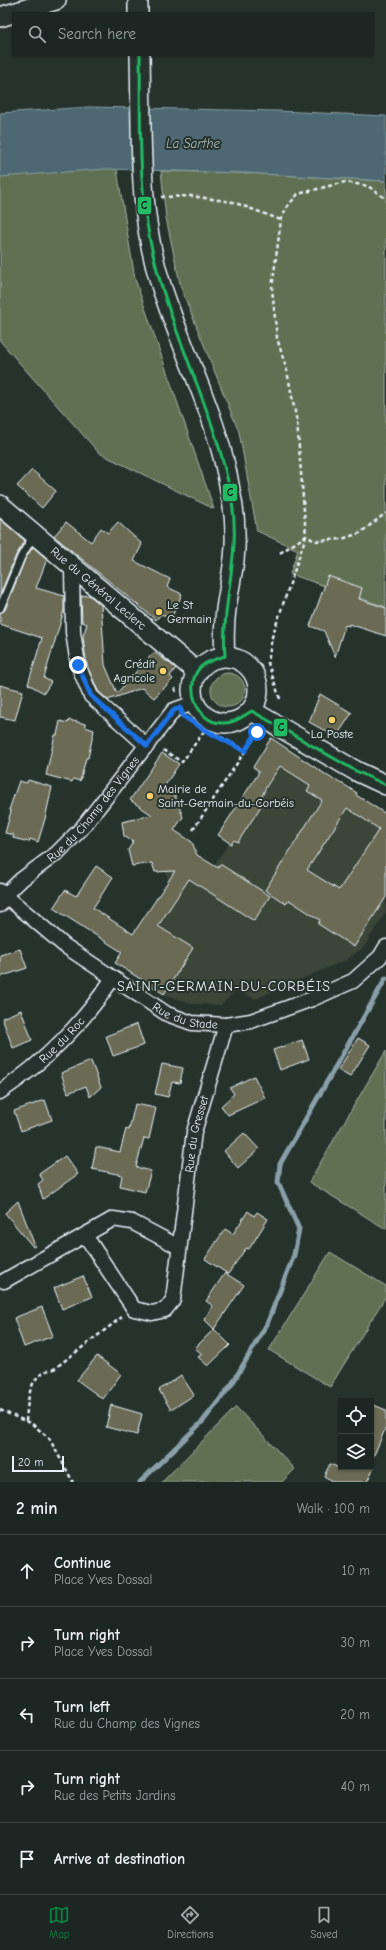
<!DOCTYPE html>
<meta charset="utf-8">
<style>
body{margin:0;font-family:"Comic Neue",sans-serif;background:#29322f;color:#f1f3f6}
.controls{position:absolute;right:12px;bottom:12px;display:grid;overflow:hidden;border-radius:0px;box-shadow:0 1px 3px #0004}
.controls button{width:36px;height:36px;display:grid;place-items:center;padding:0;border:0;border-bottom:1px solid #3a4340;background:#1c2622;color:#f1f3f6;font:20px sans-serif}
.scale{position:absolute;left:12px;bottom:10px;width:52px;box-sizing:border-box;padding-left:4px;border:2px solid #e8f1f8;border-top:0;font-size:11px;line-height:14px;white-space:nowrap;color:#e8f1f8;-webkit-text-stroke:3px #26332d;paint-order:stroke}
.stop{position:absolute;width:12px;height:12px;margin:-9px;border:3px solid #1a73e8;border-radius:50%;background:#fff}
.stop.end{background:#1a73e8;border-color:#fff;box-shadow:0 1px 4px #0008}
.list{margin:0;padding:0;list-style:none}
h2{display:flex;justify-content:space-between;align-items:center;height:52px;margin:0;padding:0 16px;font-size:17px}
h2 small{font-size:13px;font-weight:400;color:#a0a5a5}
.list li{display:grid;grid-template-columns:26px 1fr auto;gap:12px;align-items:center;box-sizing:border-box;height:72px;padding:0 16px;border-top:1px solid #3a4340}
.list b{display:block;font-size:15px;white-space:nowrap}
.list p{margin:0;font-size:13px;white-space:nowrap;color:#a0a5a5}
.list em{font-size:13px;font-style:normal;color:#a0a5a5}
.icon{flex:none;width:22px;height:22px;fill:none;stroke:currentColor;stroke-width:2;stroke-linecap:round;stroke-linejoin:round}
.map{position:relative;flex:none;width:386px;height:1482px;overflow:hidden}
.search{position:absolute;background:#1c2622;box-shadow:0 1px 3px #0004;left:12px;right:12px;top:12px;height:44px;display:flex;align-items:center;gap:10px;box-sizing:border-box;padding:0 14px;border-radius:0px;color:#a0a5a5;font-size:15px}
.sheet{height:412px;background:#1c2622}
nav{display:flex;justify-content:space-around;align-items:center;box-sizing:border-box;height:56px;border-top:1px solid #3a4340;background:#1c2622;font-size:11px;color:#a0a5a5}
nav a{display:grid;justify-items:center;gap:2px}
nav .on{color:#0b8043}
.map>svg:first-child{display:block}
</style>
<div class="map">
<svg width="386" height="1482" viewBox="0 0 386 1482">
<rect width="100%" height="100%" fill="#26332d"/>
<filter id="ink" filterUnits="userSpaceOnUse"><feTurbulence type="fractalNoise" baseFrequency=".025" numOctaves="2"/><feDisplacementMap in="SourceGraphic" scale="8" xChannelSelector="R" yChannelSelector="G"/><feConvolveMatrix kernelMatrix="1 2 1 2 8 2 1 2 1" color-interpolation-filters="sRGB"/></filter>
<g filter="url(#ink)">
<!-- built -->
<path fill="#3b4439" d="M 271,738 L 334,780 L 335,779 L 357,793 L 356,795 L 386,814 L 386,912 L 363,948 L 346,960 L 255,999 L 236,990 L 221,1005 L 192,1004 L 164,994 L 115,963 L 168,881 L 166,872 L 155,872 L 152,863 L 132,866 L 128,850 L 133,842 L 124,836 L 122,822 L 153,816 L 192,842 L 197,855 L 214,865 L 229,843 L 218,835 L 248,788 L 259,795 L 270,782 L 257,774 L 267,757 L 262,753 Z"/>
<!-- green -->
<path fill="#617153" stroke="#a4b1a6" d="M 115,158 L 135,279 L 214,509 L 99,453 L 0,341 L 0,169 Z
M 161,171 L 245,173 L 386,181 L 386,607 L 290,574 L 298,550 L 257,531 L 239,432 L 181,288 L 166,218 Z
M211 690a17 17 0 1 1 34 0a17 17 0 1 1-34 0Z
M 386,1051 L 386,1229 L 309,1182 Z
M 330,1252 L 386,1286 L 386,1296 L 330,1387 L 269,1350 Z
M 236,1407 L 295,1469 L 282,1482 L 162,1482 Z"/>
<!-- water -->
<path fill="#4d6872" stroke="#8b9fa8" d="M 89,107 L 278,111 L 386,116 L 386,181 L 245,173 L 105,169 L 0,177 L 0,113 Z"/>
<g fill="none" stroke-linecap="round" stroke-linejoin="round">
<!-- stream -->
<path stroke="#8b9fa8" stroke-width="5" d="M 140,1482 L 203,1421 L 232,1384 L 267,1324 L 294,1255 L 299,1229 L 278,1182 L 280,1164 L 386,978"/>
</g>
<!-- building -->
<path fill="#6b6a55" stroke="#e8f1f8" fill-rule="evenodd" d="M 32,470 L 56,491 L 42,508 L 17,486 Z
M 0,519 L 25,541 L 16,555 L 0,595 Z
M 66,522 L 91,542 L 101,528 L 108,533 L 118,522 L 142,544 L 134,561 L 170,579 L 167,587 L 182,594 L 171,619 L 161,614 L 156,620 L 54,536 Z
M 33,547 L 47,559 L 36,588 L 64,596 L 64,610 L 44,678 L 51,682 L 44,693 L 28,684 L 42,638 L 0,624 L 0,613 L 5,610 L 25,559 Z
M 328,576 L 362,588 L 359,599 L 386,608 L 386,636 L 349,624 L 349,626 L 345,625 L 335,657 L 324,631 L 310,626 Z
M 89,595 L 101,605 L 105,665 L 117,693 L 154,652 L 176,668 L 170,676 L 173,679 L 154,698 L 142,688 L 108,700 L 98,691 L 88,668 L 85,653 L 83,636 L 87,624 L 82,622 L 81,596 Z
M 0,685 L 23,691 L 15,720 L 0,717 Z
M 320,694 L 352,713 L 336,737 L 309,722 Z
M 69,720 L 86,724 L 85,727 L 94,730 L 88,758 L 86,758 L 80,781 L 73,779 L 72,782 L 46,775 L 55,735 L 57,735 L 60,721 L 68,723 Z
M 271,738 L 334,780 L 335,779 L 357,793 L 356,795 L 386,814 L 386,897 L 354,947 L 318,924 L 320,920 L 289,900 L 286,904 L 265,890 L 322,800 L 307,791 L 310,785 L 280,766 L 266,787 L 260,801 L 263,803 L 238,842 L 234,840 L 231,844 L 218,835 L 258,774 L 258,771 L 253,767 ZM 347,808 L 379,829 L 339,890 L 307,870 Z
M 162,753 L 179,764 L 164,787 L 174,793 L 183,817 L 174,830 L 192,842 L 197,855 L 218,868 L 220,864 L 270,896 L 254,921 L 189,879 L 158,926 L 193,948 L 164,994 L 115,963 L 122,952 L 53,908 L 65,890 L 76,896 L 96,866 L 113,877 L 93,908 L 133,934 L 175,871 L 155,872 L 152,863 L 132,866 L 128,850 L 133,842 L 124,836 L 122,822 L 152,815 L 130,800 Z
M 28,780 L 52,787 L 45,819 L 38,842 L 30,839 L 29,842 L 13,838 L 14,835 L 5,833 L 11,811 L 9,810 L 19,781 L 27,783 Z
M 20,949 L 27,968 L 0,977 L 0,955 Z
M 21,1010 L 32,1040 L 13,1048 L 2,1018 Z
M 137,1024 L 144,1045 L 113,1056 L 106,1036 Z
M 358,1038 L 370,1045 L 350,1077 L 338,1070 Z
M 302,1040 L 309,1059 L 280,1070 L 273,1050 Z
M 91,1061 L 101,1087 L 90,1097 L 86,1086 L 68,1093 L 61,1073 Z
M 162,1064 L 183,1068 L 180,1083 L 172,1082 L 168,1097 L 155,1094 Z
M 254,1076 L 265,1098 L 228,1115 L 221,1106 L 234,1094 L 230,1088 Z
M 45,1100 L 52,1120 L 21,1131 L 14,1111 Z
M 135,1104 L 156,1108 L 149,1139 L 144,1138 L 136,1167 L 151,1171 L 145,1192 L 120,1186 L 122,1175 L 92,1169 L 96,1147 L 120,1152 L 126,1129 L 129,1130 Z
M 244,1133 L 259,1149 L 238,1168 L 224,1151 Z
M 65,1156 L 78,1174 L 43,1199 L 38,1184 L 43,1180 L 39,1174 Z
M 18,1201 L 35,1246 L 33,1247 L 5,1213 Z
M 248,1211 L 254,1216 L 257,1212 L 268,1219 L 249,1249 L 246,1248 L 228,1274 L 205,1259 L 225,1229 L 233,1234 Z
M 225,1273 L 244,1285 L 214,1329 L 204,1319 L 213,1306 L 206,1301 Z
M 83,1276 L 92,1297 L 62,1309 L 54,1288 Z
M 42,1307 L 53,1336 L 24,1347 L 14,1318 Z
M 214,1329 L 230,1345 L 208,1366 L 198,1357 L 202,1354 L 195,1348 Z
M 97,1356 L 121,1374 L 103,1399 L 77,1380 Z
M 181,1375 L 194,1395 L 171,1410 L 159,1390 Z
M 371,1404 L 386,1410 L 386,1427 L 371,1462 Z
M 111,1405 L 142,1414 L 137,1435 L 106,1427 Z
M 330,1464 L 337,1467 L 374,1467 L 367,1482 L 330,1482 L 331,1480 L 324,1476 Z"/>
<g fill="none" stroke-linecap="round" stroke-linejoin="round">
<!-- lane casing -->
<g stroke="#e8f1f8" stroke-width="10">
<path id="lane" d="M 0,608 L 21,557 L 34,535"/>
</g>
<!-- street casing -->
<g stroke="#e8f1f8" stroke-width="17">
<g id="street">
<path d="M 72,567 L 73,632 L 78,665 L 91,696 L 147,746"/>
<path id="s1" d="M 0,891 L 65,946 L 167,1014 L 192,1023 L 226,1025 L 251,1021 L 312,999 L 353,981 L 380,957 L 386,947"/>
<path id="s2" d="M 0,905 L 4,896 L 22,879 L 57,853 L 82,828 L 174,710 L 194,703"/>
<path id="s3" d="M 0,1092 C 44,1063 84,1022 113,978"/>
<path id="s4" d="M 85,1235 L 134,1309 L 152,1313 L 165,1310 L 173,1300 L 194,1132 L 226,1025"/>
<path d="M 4,1281 L 113,1219 L 132,1222 L 179,1247"/>
</g>
</g>
<!-- secondary casing -->
<g stroke="#e8f1f8" stroke-width="22">
<g id="secondary">
<path d="M 138,0 L 138,13"/>
<path d="M 0,17 L 56,0"/>
<path d="M 140,55 C 142,131 137,212 161,285 C 183,354 219,419 230,490 C 233,504 235,519 235,533 C 237,562 227,591 225,619 C 224,632 224,644 225,656"/>
<path id="s5" d="M 0,505 L 197,672"/>
<circle cx="225" cy="690" r="33"/>
<path d="M 252,711 L 356,771 L 386,785"/>
</g>
</g>
<!-- path -->
<path stroke="#e8f1f8" stroke-width="2.5" stroke-dasharray="4 3" stroke-linecap="butt" d="M 161,197 L 191,196 L 233,202 L 281,220
M 280,553 L 306,536 L 315,541 L 342,539 L 360,533 L 386,513
M 175,688 L 176,694
M 280,699 L 268,663 L 272,637 L 306,536 L 297,422 L 287,371 L 277,338 L 272,288 L 281,220 L 286,208 L 298,194 L 345,182 L 368,186 L 386,199
M 190,720 L 245,751
M 163,750 L 182,762 L 205,730
M 193,830 L 257,733
M 0,1410 L 32,1424 L 49,1438 L 73,1482
M 26,1421 C 28,1400 28,1373 54,1369 L 122,1317"/>
<!-- lane -->
<use href="#lane" stroke="#26332d" stroke-width="7"/>
<!-- street -->
<use href="#street" stroke="#26332d" stroke-width="14"/>
<!-- secondary -->
<use href="#secondary" stroke="#26332d" stroke-width="19"/>
<!-- bus-1 casing -->
<g stroke="#26332d" stroke-width="6">
<path id="bus-1" d="M 140,55 C 141,122 137,193 154,258 C 174,342 218,417 232,502 C 241,554 221,604 225,656 C 216,659 204,662 198,670 C 185,688 197,722 221,723 C 233,724 242,717 252,711 L 356,771 L 386,785"/>
</g>
<!-- bus-1 -->
<use href="#bus-1" stroke="#22ba65" stroke-width="3"/>
</g>
</g>
<g fill="none" stroke-linecap="round" stroke-linejoin="round" filter="url(#ink)">
<!-- route -->
<path stroke="#1a73e8" stroke-width="5" d="M 78,665 L 91,696 L 147,746 L 174,710 L 180,708 L 183,716 L 205,730 L 245,751 L 257,732"/>
</g>
<!-- markers -->
<g fill="#ffd166" stroke="#26332d" stroke-width="1.5">
<circle cx="159" cy="612" r="4"/>
<circle cx="163" cy="671" r="4"/>
<circle cx="332" cy="720" r="4"/>
<circle cx="150" cy="796" r="4"/>
</g>
<g text-anchor="middle" stroke-width="4" stroke-linejoin="round" paint-order="stroke">
<!-- street labels -->
<g font-size="12" fill="#e8f1f8" stroke="#26332d">
<text dy="4" stroke="none"><textPath href="#s5" startOffset="129">Rue du Général Leclerc</textPath></text>
<text dy="4" stroke="none"><textPath href="#s2" startOffset="135">Rue du Champ des Vignes</textPath></text>
<text dy="4" stroke="none"><textPath href="#s1" startOffset="226">Rue du Stade</textPath></text>
<text dy="4" stroke="none"><textPath href="#s3" startOffset="81">Rue du Roc</textPath></text>
<text dy="4" stroke="none"><textPath href="#s4" startOffset="301">Rue du Gresset</textPath></text>
</g>
<!-- poi labels -->
<g font-size="12" fill="#e8f1f8" stroke="#26332d" text-anchor="start">
<text x="167" y="609">Le St<tspan x="167" dy="14">Germain</tspan></text>
<text x="155" y="668" text-anchor="end">Crédit<tspan x="155" dy="14">Agricole</tspan></text>
<text x="332" y="738" text-anchor="middle">La Poste</text>
<text x="158" y="793">Mairie de<tspan x="158" dy="14">Saint-Germain-du-Corbéis</tspan></text>
</g>
<!-- water labels -->
<g font-size="13" font-style="italic" fill="#aabac2" stroke="#26332d">
<text x="193" y="148">La Sarthe</text>
</g>
<!-- quarter labels -->
<g font-size="14" letter-spacing="1" fill="#e8f1f8" stroke="#26332d">
<text x="224" y="991">SAINT-GERMAIN-DU-CORBÉIS</text>
</g>
</g>
<g stroke="#26332d" stroke-width="1.5">
<rect x="137" y="196" width="15" height="19" rx="4" fill="#22ba65"/>
<rect x="222" y="483" width="16" height="19" rx="4" fill="#22ba65"/>
<rect x="273" y="718" width="15" height="19" rx="4" fill="#22ba65"/>
</g>
<g font-size="11" text-anchor="middle" font-weight="bold" fill="#111">
<text x="144" y="209">C</text>
<text x="230" y="496">C</text>
<text x="281" y="731">C</text>
</g>
</svg>
<div class="controls">
<button><svg class="icon" aria-label="locate" viewBox="0 0 24 24"><circle cx="12" cy="12" r="6"/><path d="M12 2v4M12 18v4M2 12h4M18 12h4"/></svg></button>
<button><svg class="icon" aria-label="layers" viewBox="0 0 24 24"><path d="M12 4l9 5-9 5-9-5zM3 14l9 5 9-5"/></svg></button>
</div>
<div class="scale">20 m</div>
<div class="stop" style="left:257px;top:732px"></div>
<div class="stop end" style="left:78px;top:665px"></div>
<div class="search"><svg class="icon" aria-label="search" viewBox="0 0 24 24"><circle cx="10" cy="10" r="6"/><path d="M15 15l6 6"/></svg>Search here</div>
</div>
<section class="sheet">
<h2>2 min<small>Walk · 100 m</small></h2>
<ul class="list">
<li><svg class="icon" aria-label="ahead" viewBox="0 0 24 24"><path d="M12 20V5M6 11l6-6 6 6"/></svg><div><b>Continue</b><p>Place Yves Dossal</p></div><em>10 m</em></li>
<li><svg class="icon" aria-label="right" viewBox="0 0 24 24"><path d="M7 20v-9h11M14 6l5 5-5 5"/></svg><div><b>Turn right</b><p>Place Yves Dossal</p></div><em>30 m</em></li>
<li><svg class="icon" aria-label="left" viewBox="0 0 24 24"><path d="M17 20v-9H6M10 6l-5 5 5 5"/></svg><div><b>Turn left</b><p>Rue du Champ des Vignes</p></div><em>20 m</em></li>
<li><svg class="icon" aria-label="right" viewBox="0 0 24 24"><path d="M7 20v-9h11M14 6l5 5-5 5"/></svg><div><b>Turn right</b><p>Rue des Petits Jardins</p></div><em>40 m</em></li>
<li><svg class="icon" aria-label="arrive" viewBox="0 0 24 24"><path d="M6 21V4h12l-3 4 3 4H6"/></svg><div><b>Arrive at destination</b></div></li>
</ul>
</section>
<nav>
<a class="on"><svg class="icon" aria-label="map" viewBox="0 0 24 24"><path d="M3 6l6-2 6 2 6-2v14l-6 2-6-2-6 2zM9 4v14M15 6v14"/></svg>Map</a>
<a><svg class="icon" aria-label="directions" viewBox="0 0 24 24"><path d="M12 3l9 9-9 9-9-9zM9 14v-3h6M13 9l2 2-2 2"/></svg>Directions</a>
<a><svg class="icon" aria-label="saved" viewBox="0 0 24 24"><path d="M7 4h10v16l-5-4-5 4z"/></svg>Saved</a>
</nav>
